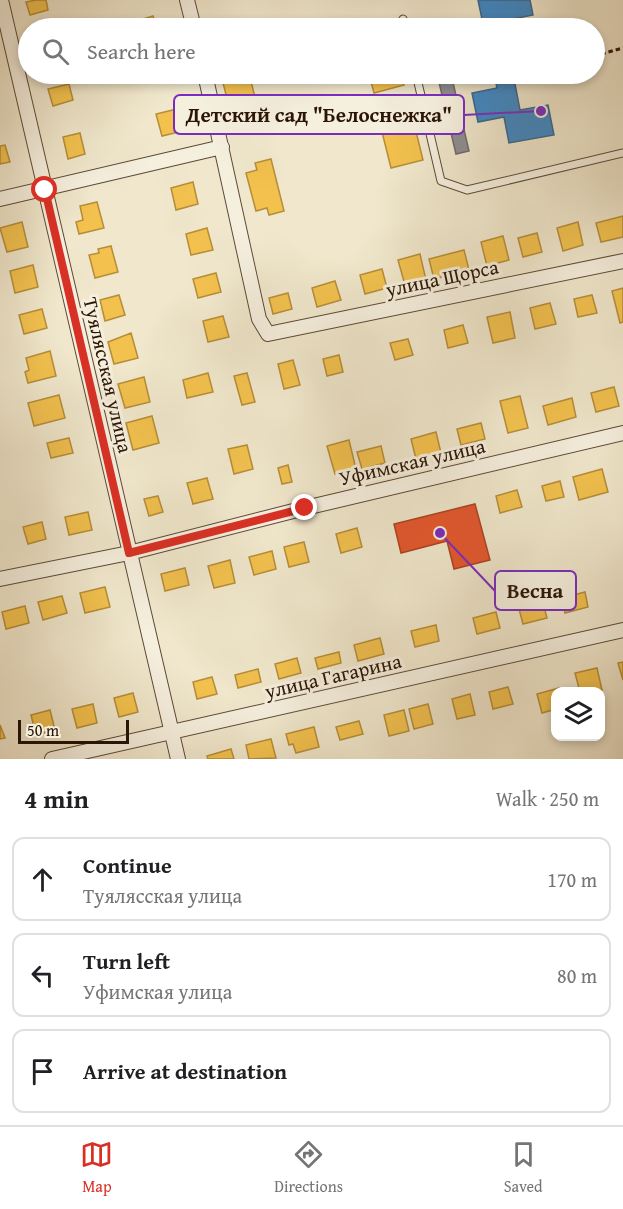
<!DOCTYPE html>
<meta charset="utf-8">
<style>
body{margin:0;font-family:"Gentium Book Plus",serif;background:#f2f2f2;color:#202124}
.controls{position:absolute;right:18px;bottom:18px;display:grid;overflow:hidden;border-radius:12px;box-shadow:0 3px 9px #0003}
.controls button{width:54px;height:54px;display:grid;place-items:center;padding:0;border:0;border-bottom:2px solid #e0e0e0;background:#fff;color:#202124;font:30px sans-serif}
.scale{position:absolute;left:18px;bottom:15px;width:111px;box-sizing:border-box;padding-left:6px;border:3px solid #2b1505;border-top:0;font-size:16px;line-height:21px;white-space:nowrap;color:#2b1505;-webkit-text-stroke:4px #f5efde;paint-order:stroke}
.stop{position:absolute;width:18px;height:18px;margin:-14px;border:4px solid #d93025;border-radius:50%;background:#fff}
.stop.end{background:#d93025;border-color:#fff;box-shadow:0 2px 6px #0008}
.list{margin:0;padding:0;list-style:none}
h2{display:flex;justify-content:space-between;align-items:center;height:78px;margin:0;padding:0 24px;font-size:26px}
h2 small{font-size:20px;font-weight:400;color:#757577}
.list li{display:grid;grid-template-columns:39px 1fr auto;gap:18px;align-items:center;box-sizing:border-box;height:84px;margin:0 12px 12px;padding:0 12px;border:2px solid #e0e0e0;border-radius:12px}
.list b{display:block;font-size:22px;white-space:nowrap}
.list p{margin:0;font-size:20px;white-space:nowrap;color:#757577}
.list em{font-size:20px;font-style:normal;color:#757577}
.icon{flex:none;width:33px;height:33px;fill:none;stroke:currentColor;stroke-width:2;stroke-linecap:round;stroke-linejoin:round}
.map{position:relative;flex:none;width:623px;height:759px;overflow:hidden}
.search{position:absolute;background:#fff;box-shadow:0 3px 9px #0003;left:18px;right:18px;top:18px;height:66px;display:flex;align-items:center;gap:15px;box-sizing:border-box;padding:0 21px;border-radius:33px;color:#757577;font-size:22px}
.sheet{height:366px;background:#fff}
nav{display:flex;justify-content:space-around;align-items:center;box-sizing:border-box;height:84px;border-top:2px solid #e0e0e0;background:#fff;font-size:16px;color:#757577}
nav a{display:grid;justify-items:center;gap:3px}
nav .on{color:#d93025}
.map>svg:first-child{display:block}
</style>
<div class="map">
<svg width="623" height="759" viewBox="0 0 623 759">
<rect width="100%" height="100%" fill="#f0e7cc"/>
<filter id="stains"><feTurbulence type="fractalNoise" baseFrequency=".00333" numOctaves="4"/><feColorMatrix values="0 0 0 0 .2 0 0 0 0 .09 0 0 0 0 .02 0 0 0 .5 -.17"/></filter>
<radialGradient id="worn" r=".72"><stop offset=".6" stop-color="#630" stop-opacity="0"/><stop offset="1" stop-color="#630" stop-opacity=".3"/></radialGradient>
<!-- homes -->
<path fill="#f2c14e" stroke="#b68d38" stroke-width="1.5" d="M 36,0 L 46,0 L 48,10 L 30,15 L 26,2 Z
M 153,16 L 157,28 L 139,28 L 137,21 Z
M 148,74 L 175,74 L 149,80 Z
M 231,74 L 249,74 L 260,116 L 243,121 L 241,112 L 231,114 L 222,79 L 232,76 Z
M 369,74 L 401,74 L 404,85 L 374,93 Z
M 69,84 L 73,100 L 53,106 L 48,89 Z
M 177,109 L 183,131 L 162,136 L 156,114 Z
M 411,111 L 423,160 L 391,168 L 379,120 Z
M 80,133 L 85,154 L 68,159 L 63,137 Z
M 5,145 L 10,162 L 0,164 L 0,146 Z
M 271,159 L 284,211 L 269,215 L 267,208 L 256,211 L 246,173 L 257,170 L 255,163 Z
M 193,182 L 198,204 L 176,210 L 171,188 Z
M 97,202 L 104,228 L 79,234 L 76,222 L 83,220 L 80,206 Z
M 623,216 L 623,237 L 601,242 L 596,223 Z
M 22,222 L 28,247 L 7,252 L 0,228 Z
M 578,222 L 583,245 L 563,251 L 557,228 Z
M 207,228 L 213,250 L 191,255 L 186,234 Z
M 537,233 L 542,252 L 523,257 L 518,238 Z
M 503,236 L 509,260 L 487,266 L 481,242 Z
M 111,246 L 118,272 L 95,278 L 89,255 L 99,253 L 98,249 Z
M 464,250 L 469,270 L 434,279 L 429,259 Z
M 420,254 L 426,280 L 405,285 L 398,260 Z
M 33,265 L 38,287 L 15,293 L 10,271 Z
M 382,269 L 387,288 L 365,294 L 360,275 Z
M 216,273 L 221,292 L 198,298 L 193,279 Z
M 335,281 L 341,300 L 317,307 L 312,288 Z
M 623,288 L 623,322 L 620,323 L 612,291 Z
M 288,293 L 292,309 L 273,314 L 269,298 Z
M 119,295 L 125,315 L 105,321 L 100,300 Z
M 592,295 L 597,313 L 578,317 L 574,299 Z
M 550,303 L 556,324 L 535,329 L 530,308 Z
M 42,309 L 47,328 L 24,334 L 19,315 Z
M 510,312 L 515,338 L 493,343 L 487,317 Z
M 223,316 L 229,337 L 208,342 L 203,321 Z
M 463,325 L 468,343 L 448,348 L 444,330 Z
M 131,333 L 138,358 L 114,364 L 108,342 Z
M 408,339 L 413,355 L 395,360 L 390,343 Z
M 50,351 L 56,376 L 28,383 L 25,372 L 29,370 L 26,358 Z
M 339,355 L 343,372 L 327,376 L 323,359 Z
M 293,360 L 300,385 L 284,389 L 278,364 Z
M 208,373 L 213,392 L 187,398 L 183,380 Z
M 247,373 L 255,402 L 242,405 L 234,376 Z
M 144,377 L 150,402 L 125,408 L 118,384 Z
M 614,387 L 619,406 L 596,412 L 591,393 Z
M 59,395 L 65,418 L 34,426 L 28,403 Z
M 520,396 L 528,428 L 508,433 L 500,401 Z
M 572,398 L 576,417 L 548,425 L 543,406 Z
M 152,416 L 159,443 L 133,450 L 126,423 Z
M 481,423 L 485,439 L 461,445 L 457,429 Z
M 436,432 L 441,453 L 416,459 L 411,439 Z
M 69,438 L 73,453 L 51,458 L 47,443 Z
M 349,440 L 356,469 L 335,474 L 327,446 Z
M 247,445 L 253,469 L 234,474 L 228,449 Z
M 381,446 L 385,463 L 362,469 L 357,452 Z
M 288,465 L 292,482 L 282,484 L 278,468 Z
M 602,469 L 608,492 L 579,500 L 573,477 Z
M 207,478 L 213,499 L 193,504 L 187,483 Z
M 560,481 L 564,497 L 546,501 L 542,486 Z
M 517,490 L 522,507 L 500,513 L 496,496 Z
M 158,496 L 163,512 L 149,516 L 144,499 Z
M 88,512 L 92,530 L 69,535 L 65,517 Z
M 42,522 L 46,539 L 28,544 L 23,527 Z
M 357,528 L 362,547 L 341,553 L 336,534 Z
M 304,542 L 309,562 L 289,567 L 284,547 Z
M 272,551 L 276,569 L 254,575 L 249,557 Z
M 230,560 L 235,583 L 214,588 L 208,566 Z
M 185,568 L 189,585 L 165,591 L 161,574 Z
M 105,587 L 110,607 L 85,613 L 80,593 Z
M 585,592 L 588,607 L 565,613 L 562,598 Z
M 62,596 L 67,613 L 43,620 L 38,602 Z
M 543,603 L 547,618 L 523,624 L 519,609 Z
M 25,606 L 29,623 L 6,629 L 2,612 Z
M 496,612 L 500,628 L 477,634 L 473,618 Z
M 436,625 L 439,641 L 415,647 L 411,631 Z
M 380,638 L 384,654 L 358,661 L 354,645 Z
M 339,652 L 341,663 L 318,669 L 315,658 Z
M 297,658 L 301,673 L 279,679 L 275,664 Z
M 623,662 L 623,680 L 618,663 Z
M 597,668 L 602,690 L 580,692 L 575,673 Z
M 258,669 L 261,682 L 238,688 L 235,675 Z
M 212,677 L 217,694 L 197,699 L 193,682 Z
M 508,687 L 513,704 L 493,709 L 489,692 Z
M 559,688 L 559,692 L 556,692 L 556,709 L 542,713 L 537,694 Z
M 133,693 L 138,712 L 119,717 L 114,698 Z
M 470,694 L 475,715 L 457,719 L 452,699 Z
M 93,704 L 97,723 L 77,728 L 72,709 Z
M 428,704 L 433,724 L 414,729 L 409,709 Z
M 50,710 L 55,730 L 36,735 L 31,715 Z
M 404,710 L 409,731 L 389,736 L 384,715 Z
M 359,721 L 363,734 L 340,740 L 336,727 Z
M 0,725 L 5,738 L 0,739 Z
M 314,727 L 319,747 L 296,753 L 293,744 L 289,745 L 286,734 Z
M 271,739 L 276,758 L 249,759 L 246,745 Z
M 231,749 L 234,759 L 208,759 L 207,756 Z"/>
<!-- shops -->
<path fill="#e4572e" stroke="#ac4322" stroke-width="1.5" d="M 475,504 L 490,560 L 454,569 L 447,541 L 401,553 L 394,524 Z"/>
<!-- schools -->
<path fill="#3f88c5" stroke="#39668b" stroke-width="1.5" d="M 478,0 L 530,0 L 533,15 L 503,21 L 504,28 L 460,28 L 483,24 Z
M 494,74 L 541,74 L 514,79 L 520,110 L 548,105 L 554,135 L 509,143 L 504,117 L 478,122 L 472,93 L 497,88 Z"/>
<!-- industry -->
<path fill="#8d8d92" stroke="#706968" stroke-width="1.5" d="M 437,74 L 451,74 L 469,151 L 456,154 Z"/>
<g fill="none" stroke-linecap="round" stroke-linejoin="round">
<!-- lane casing -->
<g stroke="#5c4a37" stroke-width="9">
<path id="lane" d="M 403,19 L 406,28
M 416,74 L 441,181 L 467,190 L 623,153"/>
</g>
<!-- street casing -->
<g stroke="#5c4a37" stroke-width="16">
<path id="street" d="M 1,0 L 178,759
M 187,0 L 194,28
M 205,74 L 259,319 L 268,334 L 623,261
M 0,199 L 222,147
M 0,579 L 129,553 L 305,508 L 623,433
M 52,759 L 623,630"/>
</g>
<!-- path -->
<path stroke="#2b1505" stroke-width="3" stroke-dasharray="4.5 3" stroke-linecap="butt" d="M 594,56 L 623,48"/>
<!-- lane -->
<use href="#lane" stroke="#f5efde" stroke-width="7"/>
<!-- street -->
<use href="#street" stroke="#f5efde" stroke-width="14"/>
</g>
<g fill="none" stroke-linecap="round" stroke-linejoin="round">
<!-- route -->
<path stroke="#d93025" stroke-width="8" d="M 45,190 L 129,553 L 305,508"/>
</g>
<g text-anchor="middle" stroke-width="6" stroke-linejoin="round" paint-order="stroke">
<!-- street labels -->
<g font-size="20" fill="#2b1505" stroke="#f5efde">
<text transform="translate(442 278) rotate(-12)" y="7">улица Щорса</text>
<text transform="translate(108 375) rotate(77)" y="7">Туялясская улица</text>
<text transform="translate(412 462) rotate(-13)" y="7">Уфимская улица</text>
<text transform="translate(333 676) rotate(-13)" y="7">улица Гагарина</text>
</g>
</g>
<!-- callouts -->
<path fill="none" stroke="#7b2cbf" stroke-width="2" d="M541 111L464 115M440 533L495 591"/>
<g fill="#7b2cbf" stroke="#f5efde" stroke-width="2">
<circle cx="541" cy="111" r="6"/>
<circle cx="440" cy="533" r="6"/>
</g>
<g fill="#f5efde" stroke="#7b2cbf" stroke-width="2">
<rect x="174" y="95" width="290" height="39" rx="6"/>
<rect x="495" y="571" width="81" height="39" rx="6"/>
</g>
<g font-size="21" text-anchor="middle" font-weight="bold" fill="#2b1505">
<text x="319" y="122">Детский сад "Белоснежка"</text>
<text x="535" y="598">Весна</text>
</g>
<rect width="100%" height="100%" filter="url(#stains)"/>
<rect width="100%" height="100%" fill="url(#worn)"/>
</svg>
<div class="controls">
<button><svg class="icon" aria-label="layers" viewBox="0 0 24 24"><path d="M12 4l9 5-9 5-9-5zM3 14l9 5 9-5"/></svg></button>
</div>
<div class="scale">50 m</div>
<div class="stop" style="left:45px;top:190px"></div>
<div class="stop end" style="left:305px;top:508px"></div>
<div class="search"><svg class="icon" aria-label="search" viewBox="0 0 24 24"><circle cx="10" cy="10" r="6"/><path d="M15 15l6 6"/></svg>Search here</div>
</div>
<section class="sheet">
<h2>4 min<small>Walk · 250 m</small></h2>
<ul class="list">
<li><svg class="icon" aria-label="ahead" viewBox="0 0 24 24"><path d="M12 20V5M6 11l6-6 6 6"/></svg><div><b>Continue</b><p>Туялясская улица</p></div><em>170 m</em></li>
<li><svg class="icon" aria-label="left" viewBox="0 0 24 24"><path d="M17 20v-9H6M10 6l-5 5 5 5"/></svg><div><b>Turn left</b><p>Уфимская улица</p></div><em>80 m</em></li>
<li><svg class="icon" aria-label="arrive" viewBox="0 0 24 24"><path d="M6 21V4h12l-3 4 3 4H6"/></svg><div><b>Arrive at destination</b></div></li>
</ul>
</section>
<nav>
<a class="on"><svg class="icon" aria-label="map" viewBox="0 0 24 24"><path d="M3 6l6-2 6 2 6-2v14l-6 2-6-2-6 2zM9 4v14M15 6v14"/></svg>Map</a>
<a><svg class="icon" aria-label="directions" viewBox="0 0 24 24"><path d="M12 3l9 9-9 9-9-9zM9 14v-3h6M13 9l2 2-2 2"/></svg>Directions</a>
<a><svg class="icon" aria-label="saved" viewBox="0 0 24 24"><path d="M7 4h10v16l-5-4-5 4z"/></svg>Saved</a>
</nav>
